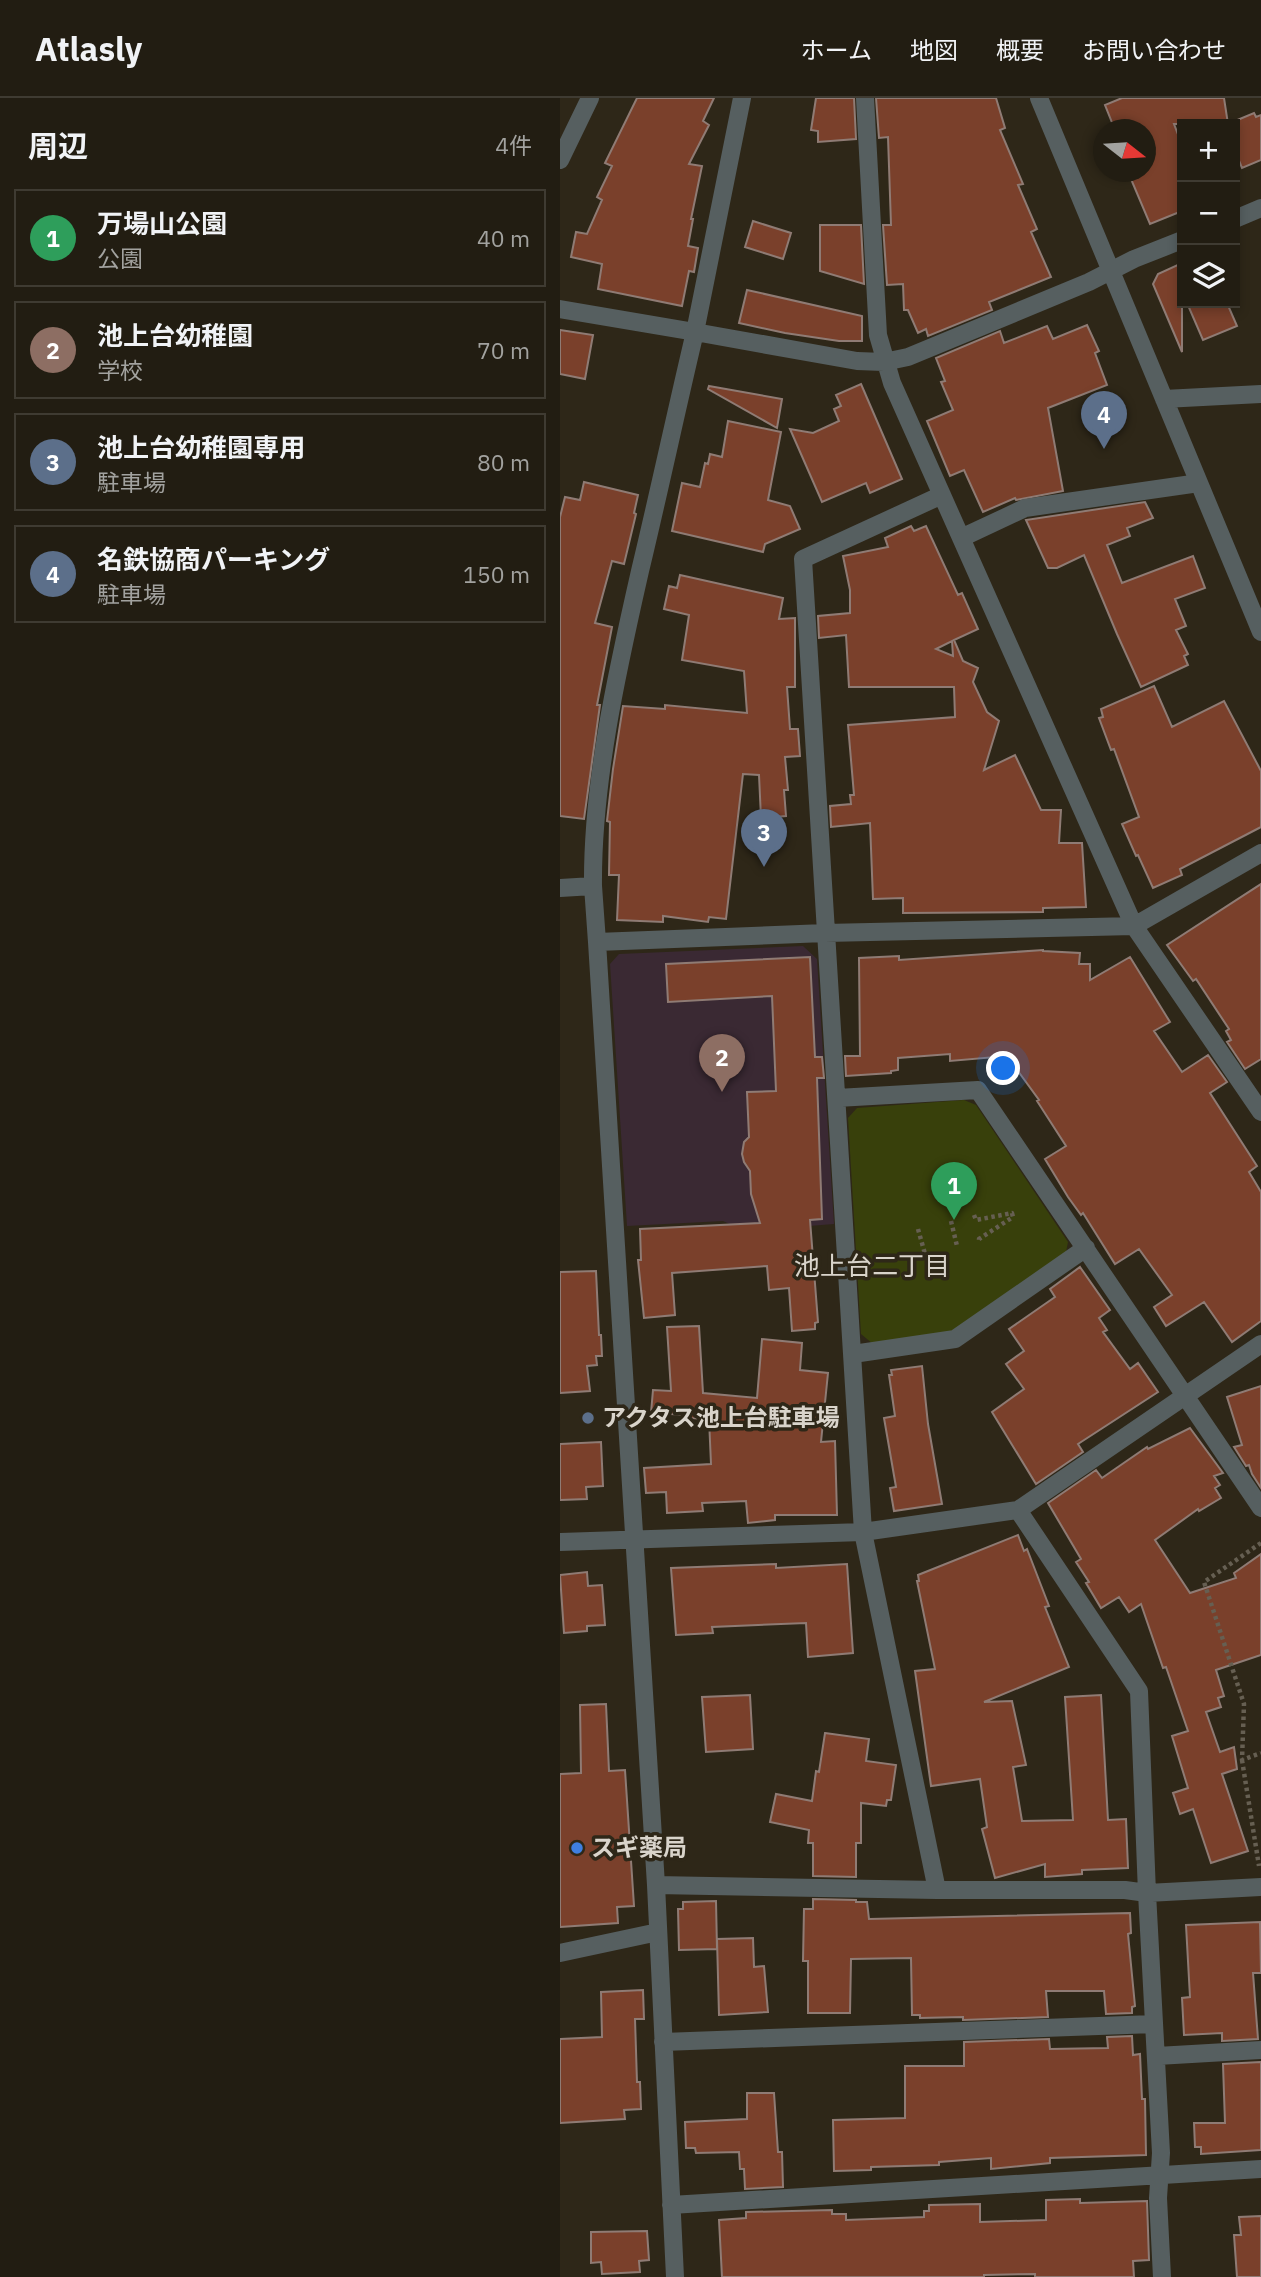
<!DOCTYPE html>
<html lang="ja">
<meta charset="utf-8">
<style>
body{margin:0;font-family:"IBM Plex Sans","Noto Sans JP",sans-serif;background:#2a261b;color:#f1f3f6}
.controls{position:absolute;right:21px;top:21px;display:grid;overflow:hidden;border-radius:0px;box-shadow:0 4px 10px #0003}
.controls button{width:63px;height:63px;display:grid;place-items:center;padding:0;border:0;border-bottom:2px solid #3f3b32;background:#221d12;color:#f1f3f6;font:35px sans-serif}
.compass{position:absolute;left:533px;top:21px;width:63px;height:63px;border-radius:50%;background:#221d12;box-shadow:0 4px 10px #0003;rotate:107deg}
.you{position:absolute;left:444px;top:971px;width:24px;height:24px;margin:-18px;border:5px solid #fff;border-radius:50%;background:#1a73e8;box-shadow:0 0 0 10px #1a73e833}
.badge{display:grid;place-items:center;width:46px;height:46px;border-radius:50%;background:#95b6fd;color:#fff;font-size:23px;font-weight:700}
.pin{position:absolute;translate:-50% -58px;filter:drop-shadow(0 2px 4px #0008)}
.pin::after{content:'';position:absolute;top:37px;width:24px;height:21px;background:inherit;clip-path:polygon(0 0,100% 0,50% 100%)}
.list{margin:0;padding:0;list-style:none}
h2{display:flex;justify-content:space-between;align-items:center;height:91px;margin:0;padding:0 28px;font-size:30px}
h2 small{font-size:23px;font-weight:400;color:#a2a29f}
.list li{display:grid;grid-template-columns:46px 1fr auto;gap:21px;align-items:center;box-sizing:border-box;height:98px;margin:0 14px 14px;padding:0 14px;border:2px solid #3f3b32;border-radius:0px}
.list b{display:block;font-size:26px;white-space:nowrap}
.list p{margin:0;font-size:23px;white-space:nowrap;color:#a2a29f}
.list em{font-size:23px;font-style:normal;color:#a2a29f}
.icon{flex:none;width:38px;height:38px;fill:none;stroke:currentColor;stroke-width:2;stroke-linecap:round;stroke-linejoin:round}
.map{position:relative;flex:none;width:701px;height:2179px;overflow:hidden}
header{display:flex;align-items:center;gap:42px;box-sizing:border-box;height:98px;padding:0 35px;background:#221d12;border-bottom:2px solid #3f3b32}
header strong{font-size:33px}
nav{display:flex;gap:38px;margin-inline-start:auto;font-size:24px}
main{display:flex}
aside{flex:1;background:#221d12}
.map>svg:first-child{display:block}
</style>
<header>
<strong>Atlasly</strong>
<nav><a>ホーム</a><a>地図</a><a>概要</a><a>お問い合わせ</a></nav>
</header>
<main>
<aside>
<h2>周辺<small>4件</small></h2>
<ul class="list">
<li><span class="badge" style="background:#2e9e5b">1</span><div><b>万場山公園</b><p>公園</p></div><em>40 m</em></li>
<li><span class="badge" style="background:#8d6e63">2</span><div><b>池上台幼稚園</b><p>学校</p></div><em>70 m</em></li>
<li><span class="badge" style="background:#5c6f8a">3</span><div><b>池上台幼稚園専用</b><p>駐車場</p></div><em>80 m</em></li>
<li><span class="badge" style="background:#5c6f8a">4</span><div><b>名鉄協商パーキング</b><p>駐車場</p></div><em>150 m</em></li>
</ul>
</aside>
<div class="map">
<svg width="701" height="2179" viewBox="0 0 701 2179">
<rect width="100%" height="100%" fill="#2e2718"/>
<!-- education -->
<path fill="#3a2933" d="M 243,848 L 257,861 L 274,1126 L 185,1133 L 163,1123 L 67,1128 L 50,866 L 59,856 Z"/>
<!-- green -->
<path fill="#38400b" d="M 404,1002 L 416,1007 L 508,1144 L 505,1159 L 394,1234 L 313,1246 L 301,1236 L 288,1020 L 297,1010 Z"/>
<!-- building -->
<path fill="#7a402b" stroke="#8f7b74" stroke-width="2" fill-rule="evenodd" d="M 77,0 L 154,0 L 143,23 L 149,27 L 129,66 L 142,68 L 131,121 L 133,121 L 128,148 L 138,150 L 134,174 L 129,173 L 122,208 L 38,191 L 42,166 L 11,159 L 16,134 L 27,136 L 42,102 L 37,99 L 52,68 L 45,65 Z
M 256,0 L 294,0 L 296,41 L 258,44 L 258,33 L 251,32 Z
M 316,0 L 436,0 L 445,30 L 440,32 L 463,86 L 458,87 L 477,131 L 471,134 L 491,179 L 429,204 L 432,212 L 368,238 L 366,231 L 358,235 L 348,212 L 344,212 L 343,186 L 327,187 L 323,127 L 331,127 L 328,39 L 319,40 Z
M 562,0 L 664,0 L 668,26 L 614,26 L 622,47 L 622,113 L 590,126 L 568,74 L 585,74 L 585,32 L 555,32 L 545,7 Z
M 694,15 L 696,19 L 701,17 L 701,62 L 682,70 L 675,53 L 675,23 Z
M 193,123 L 231,135 L 223,161 L 185,149 Z
M 260,127 L 301,127 L 304,186 L 260,173 Z
M 622,165 L 622,254 L 593,186 L 598,176 Z
M 187,192 L 302,218 L 302,243 L 279,243 L 225,235 L 179,225 Z
M 627,205 L 667,205 L 677,228 L 643,242 Z
M 527,227 L 539,253 L 535,255 L 547,287 L 488,310 L 503,393 L 456,402 L 455,400 L 423,414 L 404,372 L 390,378 L 367,323 L 393,312 L 381,284 L 385,283 L 376,260 L 440,233 L 444,245 L 487,228 L 493,241 Z
M 0,232 L 33,237 L 25,281 L 0,276 Z
M 301,286 L 342,381 L 310,395 L 306,385 L 262,404 L 230,331 L 253,335 L 279,323 L 274,311 L 281,308 L 276,297 Z
M 149,288 L 222,301 L 217,330 L 148,291 Z
M 168,323 L 221,334 L 208,402 L 230,408 L 240,431 L 205,446 L 203,454 L 112,433 L 122,385 L 140,389 L 145,365 L 148,366 L 150,356 L 162,359 Z
M 24,384 L 78,397 L 74,415 L 76,416 L 64,466 L 52,463 L 35,525 L 52,529 L 37,607 L 40,607 L 24,721 L 0,718 L 0,419 L 5,399 L 20,402 Z
M 585,404 L 593,420 L 567,430 L 570,438 L 547,447 L 562,485 L 633,458 L 645,490 L 615,501 L 626,528 L 616,532 L 628,556 L 624,558 L 628,567 L 581,589 L 557,536 L 524,457 L 497,470 L 488,470 L 466,422 Z
M 351,428 L 354,433 L 366,428 L 398,497 L 402,495 L 418,531 L 394,542 L 403,563 L 418,570 L 413,584 L 427,614 L 439,623 L 424,672 L 455,657 L 481,712 L 501,712 L 499,745 L 522,745 L 526,809 L 483,810 L 483,814 L 343,815 L 343,800 L 313,801 L 310,725 L 271,729 L 270,708 L 291,706 L 290,697 L 294,697 L 288,627 L 395,619 L 394,589 L 289,589 L 286,537 L 259,540 L 258,518 L 290,515 L 290,492 L 283,458 L 328,449 L 325,440 ZM 392,543 L 393,558 L 376,551 Z
M 120,477 L 223,500 L 219,521 L 235,520 L 235,589 L 227,589 L 230,631 L 238,631 L 240,658 L 225,659 L 228,692 L 224,692 L 226,718 L 201,720 L 199,677 L 183,676 L 166,821 L 149,819 L 148,824 L 103,818 L 103,824 L 57,822 L 59,777 L 49,777 L 50,724 L 47,723 L 53,671 L 63,608 L 105,611 L 105,607 L 187,615 L 184,573 L 122,562 L 129,517 L 104,511 L 109,488 L 117,490 Z
M 594,588 L 612,629 L 664,603 L 701,673 L 701,729 L 620,771 L 622,777 L 593,790 L 578,757 L 576,758 L 562,726 L 579,719 L 554,651 L 551,652 L 539,620 L 543,619 L 541,611 Z
M 701,786 L 701,961 L 685,971 L 667,944 L 671,942 L 666,933 L 669,931 L 636,881 L 633,883 L 607,847 Z
M 483,852 L 483,853 L 520,855 L 519,866 L 530,866 L 530,882 L 570,859 L 610,924 L 594,933 L 622,974 L 648,957 L 667,984 L 650,995 L 697,1068 L 689,1074 L 701,1094 L 701,1223 L 672,1244 L 644,1204 L 606,1228 L 594,1209 L 612,1197 L 579,1151 L 555,1166 L 523,1115 L 521,1117 L 508,1099 L 485,1061 L 506,1048 L 477,1003 L 479,1002 L 447,958 L 390,963 L 390,956 L 338,960 L 338,972 L 331,973 L 331,975 L 286,978 L 285,958 L 300,958 L 299,860 L 339,858 L 339,862 Z
M 250,859 L 255,959 L 262,959 L 264,980 L 257,980 L 262,1121 L 250,1122 L 258,1224 L 255,1225 L 255,1231 L 232,1233 L 229,1190 L 209,1192 L 207,1168 L 112,1175 L 115,1217 L 84,1220 L 78,1162 L 81,1162 L 80,1131 L 200,1125 L 191,1096 L 190,1073 L 184,1064 L 182,1056 L 184,1044 L 189,1039 L 187,994 L 216,993 L 212,898 L 108,904 L 106,866 Z
M 520,1169 L 550,1212 L 539,1220 L 547,1232 L 543,1234 L 570,1271 L 578,1265 L 598,1294 L 518,1346 L 523,1354 L 476,1386 L 432,1314 L 464,1291 L 446,1266 L 464,1253 L 449,1231 L 495,1199 L 490,1191 Z
M 36,1173 L 39,1237 L 41,1237 L 42,1258 L 36,1258 L 37,1267 L 27,1268 L 30,1293 L 0,1295 L 0,1174 Z
M 139,1228 L 143,1295 L 197,1300 L 202,1241 L 242,1245 L 240,1272 L 268,1275 L 261,1344 L 275,1343 L 277,1417 L 215,1417 L 215,1422 L 188,1425 L 186,1403 L 142,1405 L 143,1413 L 107,1415 L 106,1394 L 86,1395 L 84,1370 L 151,1366 L 149,1321 L 131,1320 L 130,1317 L 91,1315 L 93,1292 L 111,1293 L 107,1229 Z
M 362,1268 L 368,1326 L 382,1406 L 334,1413 L 330,1390 L 336,1389 L 324,1320 L 335,1318 L 329,1277 L 332,1277 L 331,1272 Z
M 701,1288 L 701,1390 L 692,1376 L 689,1367 L 686,1368 L 674,1349 L 682,1347 L 667,1299 Z
M 630,1330 L 663,1375 L 654,1378 L 660,1387 L 655,1390 L 661,1400 L 639,1413 L 638,1411 L 595,1442 L 630,1495 L 676,1480 L 674,1475 L 701,1456 L 701,1557 L 656,1572 L 664,1598 L 658,1600 L 661,1609 L 646,1614 L 660,1654 L 674,1649 L 677,1671 L 662,1676 L 688,1753 L 651,1765 L 633,1711 L 620,1716 L 613,1695 L 628,1690 L 612,1638 L 628,1633 L 606,1569 L 603,1570 L 581,1506 L 569,1514 L 559,1499 L 541,1510 L 526,1485 L 529,1484 L 516,1464 L 521,1461 L 488,1405 L 536,1372 L 542,1380 L 587,1349 L 588,1351 Z
M 41,1344 L 43,1388 L 26,1389 L 27,1401 L 0,1402 L 0,1346 Z
M 458,1437 L 464,1453 L 467,1451 L 489,1508 L 485,1509 L 509,1569 L 424,1604 L 452,1603 L 466,1667 L 453,1669 L 462,1723 L 513,1722 L 505,1599 L 541,1597 L 548,1722 L 566,1721 L 568,1770 L 522,1772 L 522,1776 L 485,1779 L 485,1766 L 435,1780 L 422,1731 L 427,1729 L 420,1681 L 371,1688 L 355,1573 L 375,1571 L 357,1483 L 359,1483 L 358,1477 Z
M 216,1466 L 216,1470 L 287,1466 L 293,1555 L 248,1559 L 246,1525 L 152,1529 L 153,1535 L 116,1537 L 111,1470 Z
M 27,1474 L 28,1488 L 42,1487 L 45,1527 L 27,1528 L 27,1533 L 4,1535 L 0,1477 Z
M 190,1597 L 193,1651 L 146,1654 L 142,1599 Z
M 46,1606 L 49,1673 L 65,1672 L 74,1808 L 57,1809 L 58,1825 L 0,1829 L 0,1676 L 21,1675 L 20,1607 Z
M 265,1635 L 309,1641 L 306,1663 L 336,1667 L 331,1702 L 327,1702 L 326,1708 L 301,1705 L 301,1745 L 296,1745 L 296,1779 L 253,1778 L 253,1745 L 248,1745 L 249,1732 L 210,1724 L 216,1696 L 252,1703 L 256,1673 L 259,1674 Z
M 253,1801 L 296,1802 L 296,1804 L 307,1804 L 309,1821 L 570,1815 L 571,1835 L 568,1836 L 575,1908 L 572,1909 L 572,1915 L 546,1916 L 544,1893 L 486,1893 L 488,1919 L 403,1922 L 403,1919 L 360,1920 L 360,1917 L 352,1917 L 351,1860 L 291,1861 L 290,1915 L 248,1915 L 248,1863 L 243,1863 L 244,1811 L 253,1811 Z
M 156,1803 L 157,1851 L 119,1852 L 118,1811 L 123,1811 L 123,1804 Z
M 700,1824 L 701,1875 L 693,1875 L 698,1941 L 662,1943 L 662,1935 L 624,1937 L 622,1900 L 630,1899 L 626,1827 Z
M 193,1840 L 194,1869 L 204,1868 L 208,1914 L 159,1917 L 157,1841 Z
M 83,1892 L 84,1921 L 75,1921 L 77,1984 L 80,1984 L 81,2011 L 64,2012 L 65,2021 L 0,2025 L 0,1941 L 42,1939 L 41,1894 Z
M 572,1938 L 573,1957 L 580,1956 L 582,2001 L 585,2001 L 586,2057 L 490,2060 L 490,2065 L 431,2071 L 431,2060 L 379,2064 L 379,2067 L 311,2069 L 311,2072 L 274,2073 L 273,2022 L 345,2020 L 345,1968 L 404,1968 L 404,1944 L 489,1941 L 490,1951 L 548,1950 L 547,1939 Z
M 701,1964 L 701,2052 L 641,2056 L 641,2049 L 635,2049 L 634,2025 L 665,2025 L 663,1966 Z
M 187,1995 L 214,1995 L 218,2054 L 222,2054 L 223,2089 L 185,2091 L 184,2071 L 180,2071 L 179,2054 L 136,2055 L 135,2050 L 126,2050 L 125,2024 L 187,2021 Z
M 520,2101 L 520,2105 L 587,2103 L 589,2162 L 573,2163 L 574,2179 L 475,2179 L 475,2176 L 424,2177 L 424,2179 L 162,2179 L 159,2122 L 186,2120 L 186,2114 L 272,2112 L 272,2116 L 286,2116 L 286,2122 L 364,2119 L 364,2113 L 369,2113 L 369,2107 L 420,2106 L 420,2124 L 486,2122 L 486,2102 Z
M 701,2118 L 701,2179 L 677,2179 L 674,2137 L 681,2137 L 679,2119 Z
M 87,2133 L 89,2162 L 79,2163 L 80,2174 L 42,2176 L 41,2164 L 31,2165 L 31,2134 Z"/>
<g fill="none" stroke-linecap="round" stroke-linejoin="round">
<!-- path -->
<path stroke="#665f52" stroke-width="4.5" stroke-dasharray="3.5 3.5" stroke-linecap="butt" d="M 414,1117 L 416,1122 L 452,1115 L 453,1119 L 419,1141 L 419,1143
M 391,1123 L 397,1148
M 358,1131 L 365,1156
M 701,1445 L 644,1484 L 684,1606 L 682,1662 L 701,1655
M 682,1662 L 699,1768"/>
<!-- minor -->
<path stroke="#565f60" stroke-width="18" d="M 182,0 L 135,234 L 297,263 L 324,264 L 348,259 L 529,184 L 574,161 L 622,142
M 305,0 L 318,237 L 332,285 L 574,828 L 701,1014
M 479,0 L 701,534
M 0,62 L 30,0
M 675,121 L 701,110
M 0,211 L 135,234 C 116,314 99,394 80,473 C 57,574 32,685 33,788 L 0,790
M 604,301 L 701,296
M 401,440 L 465,410 L 639,385
M 33,788 L 37,844
M 277,1000 L 418,992 L 701,1410
M 293,1256 L 395,1241 L 526,1150
M 0,1444 L 303,1434 L 458,1412 L 701,1246
M 96,1787 L 377,1792 L 565,1792 L 587,1795 L 579,1593 L 458,1412
M 377,1792 L 303,1434 L 243,461 L 382,397
M 0,1855 L 98,1834
M 103,1944 L 594,1926
M 597,1958 L 701,1952
M 111,2107 L 701,2071
M 115,2179 L 96,1787 L 37,844 L 265,835 L 574,828 L 701,755
M 602,2179 L 598,2100 L 601,2055 L 587,1795 L 701,1789"/>
</g>
<!-- markers -->
<circle fill="#5c6f8a" stroke="#2e2718" stroke-width="2.5" cx="28" cy="1320" r="7"/>
<circle fill="#3f7fe0" stroke="#2e2718" stroke-width="2.5" cx="17" cy="1750" r="7"/>
<g text-anchor="middle" stroke-width="7" stroke-linejoin="round" paint-order="stroke">
<!-- poi labels -->
<g font-size="24" font-weight="bold" fill="#d9d4cb" stroke="#2e2718" text-anchor="start">
<text x="42" y="1328">アクタス池上台駐車場</text>
<text x="31" y="1758">スギ薬局</text>
</g>
<!-- neighbourhood labels -->
<g font-size="26" fill="#d9d4cb" stroke="#2e2718">
<text x="312" y="1177">池上台二丁目</text>
</g>
</g>
</svg>
<div class="controls">
<button>+</button>
<button>−</button>
<button><svg class="icon" aria-label="layers" viewBox="0 0 24 24"><path d="M12 4l9 5-9 5-9-5zM3 14l9 5 9-5"/></svg></button>
</div>
<svg class="compass" viewBox="-18 -18 36 36"><path d="M0-13l5 13h-10z" fill="#e53935"/><path d="M0 13l5-13h-10z" fill="#a2a29f"/></svg>
<div class="you"></div>
<div class="pin badge" style="left:394px;top:1122px;background:#2e9e5b">1</div>
<div class="pin badge" style="left:162px;top:994px;background:#8d6e63">2</div>
<div class="pin badge" style="left:204px;top:769px;background:#5c6f8a">3</div>
<div class="pin badge" style="left:544px;top:351px;background:#5c6f8a">4</div>
</div>
</main>
